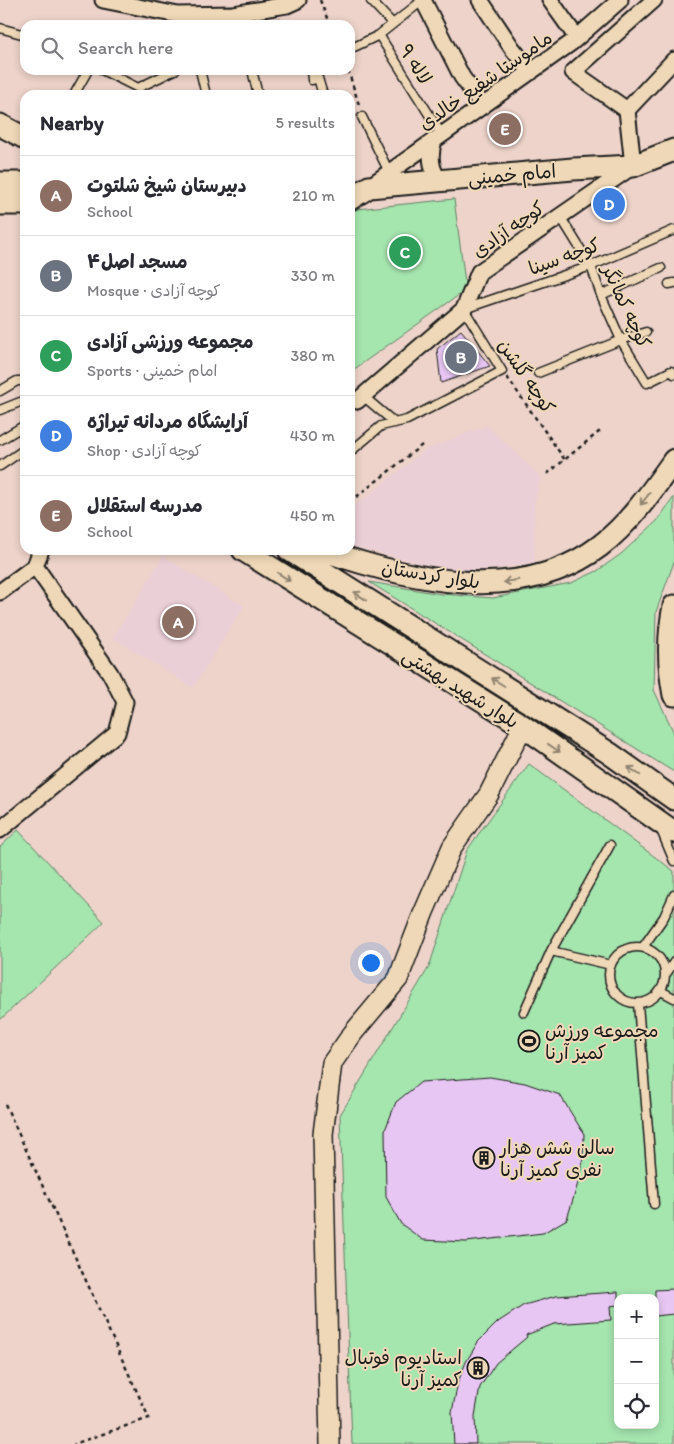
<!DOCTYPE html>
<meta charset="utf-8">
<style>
body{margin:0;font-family:Itim,"Playpen Sans Arabic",sans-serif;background:#f2f2f3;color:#2b2b33}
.controls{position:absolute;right:15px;bottom:15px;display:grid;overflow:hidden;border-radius:10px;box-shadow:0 2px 8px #0003}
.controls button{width:45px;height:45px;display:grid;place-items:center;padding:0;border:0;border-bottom:1px solid #e1e1e2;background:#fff;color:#2b2b33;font:25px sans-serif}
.you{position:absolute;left:370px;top:962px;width:18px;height:18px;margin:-12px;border:4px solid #fff;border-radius:50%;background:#1a73e8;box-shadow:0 0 0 8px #1a73e833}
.badge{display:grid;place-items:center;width:32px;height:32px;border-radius:50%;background:#1c1c1c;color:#fff;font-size:16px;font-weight:700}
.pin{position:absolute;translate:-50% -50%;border:2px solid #fff;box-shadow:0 1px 5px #0006}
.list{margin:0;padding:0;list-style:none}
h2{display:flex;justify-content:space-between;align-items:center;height:65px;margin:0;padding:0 20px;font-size:21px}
h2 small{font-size:16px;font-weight:400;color:#7c7c81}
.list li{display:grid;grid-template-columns:32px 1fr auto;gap:15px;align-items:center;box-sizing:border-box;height:80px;padding:0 20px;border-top:1px solid #e1e1e2}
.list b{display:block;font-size:19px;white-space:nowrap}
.list p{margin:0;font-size:16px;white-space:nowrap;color:#7c7c81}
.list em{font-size:16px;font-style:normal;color:#7c7c81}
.icon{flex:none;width:28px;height:28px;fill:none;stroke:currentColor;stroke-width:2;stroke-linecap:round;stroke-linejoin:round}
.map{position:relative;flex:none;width:674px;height:1444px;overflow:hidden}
.search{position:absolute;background:#fff;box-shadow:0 2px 8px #0003;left:20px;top:20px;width:335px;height:55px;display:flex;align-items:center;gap:12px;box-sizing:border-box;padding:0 18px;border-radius:15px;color:#7c7c81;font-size:19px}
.panel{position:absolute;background:#fff;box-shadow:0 2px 8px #0003;left:20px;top:90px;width:335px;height:465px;border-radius:15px}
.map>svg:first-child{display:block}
</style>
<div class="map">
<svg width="674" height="1444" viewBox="0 0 674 1444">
<rect width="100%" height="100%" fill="#edd3c9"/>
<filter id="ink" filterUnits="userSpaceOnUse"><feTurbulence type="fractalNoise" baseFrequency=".02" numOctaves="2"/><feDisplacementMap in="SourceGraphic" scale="10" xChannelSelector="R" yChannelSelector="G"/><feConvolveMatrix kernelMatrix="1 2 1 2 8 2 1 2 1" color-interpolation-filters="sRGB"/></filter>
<g filter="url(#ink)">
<!-- built -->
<path fill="#ebcfd6" d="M 487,425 L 541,477 L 534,505 L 535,562 L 497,569 L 459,570 L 422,564 L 350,546 L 350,510 L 425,450 Z
M 163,556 L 244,606 L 193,688 L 113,638 Z"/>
<!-- green -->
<path fill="#a5e5ae" stroke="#608065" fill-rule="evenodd" d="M 454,199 L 466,290 L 350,372 L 350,214 L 357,209 Z
M 674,497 L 674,562 L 656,612 L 654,690 L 674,733 L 674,772 L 369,582 L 441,594 L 493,598 L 571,583 L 597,571 L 621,554 L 657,521 Z
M 529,764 L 674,871 L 674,1444 L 352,1444 L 340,1115 L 429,967 L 467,850 ZM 618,1298 L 655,1298 L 655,1425 L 618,1425 Z
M 18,830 L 104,922 L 0,1020 L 0,847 Z"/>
<!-- building -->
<path fill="#e7c6f3" stroke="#1c1c1c" d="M 461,330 L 490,366 L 441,383 L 437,349 Z
M 490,1077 L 525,1083 L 560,1095 L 584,1134 L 583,1157 L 578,1183 L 567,1219 L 543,1233 L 466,1242 L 423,1240 L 401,1224 L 386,1197 L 385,1130 L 396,1102 L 421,1082 Z
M 674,1289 L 674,1314 L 655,1316 L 655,1290 Z
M 618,1292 L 618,1305 L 610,1306 L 611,1320 L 554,1324 L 526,1335 L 527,1337 L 496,1363 L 480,1387 L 475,1416 L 476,1444 L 454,1444 L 452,1412 L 458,1382 L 466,1362 L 478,1342 L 498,1322 L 524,1305 L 556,1296 Z"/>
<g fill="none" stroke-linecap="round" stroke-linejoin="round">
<!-- service casing -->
<g stroke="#1c1c1c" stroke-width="11">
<path id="service" d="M 371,1 L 393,24
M 0,28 L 25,35
M 379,35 L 442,135
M 350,49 L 379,35 L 423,0
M 102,70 L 138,88 L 175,70
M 200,70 L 206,95
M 252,70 L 258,95
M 311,70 L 312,80 L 318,78 L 323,95
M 74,95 L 88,70
M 362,117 L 389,172
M 560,216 L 591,266 L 601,295 L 621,340 L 647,383 L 671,371 L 674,374
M 669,284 L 674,283
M 601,295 L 661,268
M 538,373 L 621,340 L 646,332
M 0,391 L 17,381 L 25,381
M 363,396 L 395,423
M 0,410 L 25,400
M 0,440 L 25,425
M 350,452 L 381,426 L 407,420 L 502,371 L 464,309 L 591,266 L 674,230
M 0,466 L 25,449
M 661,830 L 674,861
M609 975a28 28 0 1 1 56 0a28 28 0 1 1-56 0Z
M 643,947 L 664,917 L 674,895
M 551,951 L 611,965
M 666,974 L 674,962
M 661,991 L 674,998
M 638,1004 L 654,1204
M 524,1012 L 551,951 L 610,845"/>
</g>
<!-- minor casing -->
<g stroke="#1c1c1c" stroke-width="19">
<path id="minor" d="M 103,0 L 178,15 L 233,14 L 287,5 L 298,0
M 423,0 L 462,77 L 483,106
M 480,0 L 512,48 L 531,72
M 550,0 L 577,38
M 627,110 L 573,72 L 654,0
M 434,140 C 430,153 429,171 441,180
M 370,186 L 571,43 L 620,0
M 357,401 L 464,309 L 479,272 L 633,166 L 627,110 L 674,60
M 0,592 L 35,566
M 0,830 L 117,733 L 125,702 L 110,673 L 35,566 L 41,550"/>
</g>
<!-- tertiary casing -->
<g stroke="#1c1c1c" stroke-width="22">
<path id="tertiary" d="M 330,1444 L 323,1134 L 332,1063 L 353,1033 L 398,979 L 423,914 L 452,847 L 489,794 L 523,726"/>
</g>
<!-- secondary casing -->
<g stroke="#1c1c1c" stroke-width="25">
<path id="secondary" d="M 0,125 L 25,138
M 0,183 L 25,183
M 350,199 L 369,187 L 573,169 L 633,166 L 674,150
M 0,204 L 25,204
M 243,550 L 523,726 L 674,832
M 289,550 L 609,753 L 674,799
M 322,550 C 409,580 520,607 600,546 C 630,523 652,491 674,460
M 674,606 C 668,635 668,665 674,695"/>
</g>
<!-- path -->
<path stroke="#1c1c1c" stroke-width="2.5" stroke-dasharray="4 4" stroke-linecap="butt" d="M 320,0 L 327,18 L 332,25
M 279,18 L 280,25
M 348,70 L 360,108
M 507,377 L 565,460
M 547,474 L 600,431
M 350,502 L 422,445
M 5,1104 L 149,1418 L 74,1444"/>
<!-- service -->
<use href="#service" stroke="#efd8b7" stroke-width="8"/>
<!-- minor -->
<use href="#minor" stroke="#efd8b7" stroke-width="15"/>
<!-- tertiary -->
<use href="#tertiary" stroke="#efd8b7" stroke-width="19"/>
<!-- secondary -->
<use href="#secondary" stroke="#efd8b7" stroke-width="21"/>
</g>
<!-- one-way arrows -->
<defs><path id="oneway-shaft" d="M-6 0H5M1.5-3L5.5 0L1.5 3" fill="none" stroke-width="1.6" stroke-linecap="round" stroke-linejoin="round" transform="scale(1.25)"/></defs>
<g stroke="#908371">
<use href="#oneway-shaft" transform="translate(645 499) rotate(128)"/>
<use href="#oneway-shaft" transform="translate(284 577) rotate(33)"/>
<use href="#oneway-shaft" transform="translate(511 581) rotate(170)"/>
<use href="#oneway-shaft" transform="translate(360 596) rotate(-147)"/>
<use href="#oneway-shaft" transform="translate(498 682) rotate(-148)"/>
<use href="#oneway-shaft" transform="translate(554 748) rotate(34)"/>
<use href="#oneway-shaft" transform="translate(634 771) rotate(-145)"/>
</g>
</g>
<!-- icons -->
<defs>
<g id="stadium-ring" transform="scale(1.125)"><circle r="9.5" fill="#efd8b7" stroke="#1c1c1c" stroke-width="1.5"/><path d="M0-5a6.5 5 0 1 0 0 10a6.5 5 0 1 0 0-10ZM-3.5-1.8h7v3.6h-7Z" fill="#1c1c1c"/></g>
<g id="building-ring" transform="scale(1.125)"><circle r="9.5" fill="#efd8b7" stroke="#1c1c1c" stroke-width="1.5"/><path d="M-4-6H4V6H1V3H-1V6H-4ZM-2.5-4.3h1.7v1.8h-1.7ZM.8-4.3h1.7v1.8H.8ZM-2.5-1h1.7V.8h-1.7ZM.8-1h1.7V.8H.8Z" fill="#1c1c1c"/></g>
</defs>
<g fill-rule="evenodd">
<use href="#stadium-ring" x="529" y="1041"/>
<use href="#building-ring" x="484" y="1158"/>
<use href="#building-ring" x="478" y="1368"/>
</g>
<g text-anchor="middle" stroke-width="4" stroke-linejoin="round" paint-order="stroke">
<!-- street labels -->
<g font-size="19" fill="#1c1c1c" stroke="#efd8b7">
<text transform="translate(416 64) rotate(57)" y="7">لاله ۹</text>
<text transform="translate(485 80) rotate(-35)" y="7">ماموستا شفیع خالدی</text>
<text transform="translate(512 174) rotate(-5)" y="7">امام خمینی</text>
<text transform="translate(508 229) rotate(-35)" y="7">کوچه آزادی</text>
<text transform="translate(564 256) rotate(-20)" y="7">کوچه سینا</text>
<text transform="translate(627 306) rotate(65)" y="7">کوچه کمانگر</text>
<text transform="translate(527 376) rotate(56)" y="7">کوچه گلشن</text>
<text transform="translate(431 574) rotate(9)" y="7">بلوار کردستان</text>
<text transform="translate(461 688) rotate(32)" y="7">بلوار شهید بهشتی</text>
</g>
<!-- poi labels -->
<g font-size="19" fill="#1c1c1c" stroke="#efd8b7" text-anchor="start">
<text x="545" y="1037">مجموعه ورزش<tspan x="545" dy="22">کمیز آرنا</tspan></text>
<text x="500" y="1154">سالن شش هزار<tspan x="500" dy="22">نفری کمیز آرنا</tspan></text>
<text x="462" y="1364" text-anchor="end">استادیوم فوتبال<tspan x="462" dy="22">کمیز آرنا</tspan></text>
</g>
</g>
</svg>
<div class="controls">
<button>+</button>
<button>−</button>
<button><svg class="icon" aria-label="locate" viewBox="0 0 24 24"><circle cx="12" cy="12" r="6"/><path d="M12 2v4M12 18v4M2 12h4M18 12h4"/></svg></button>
</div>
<div class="you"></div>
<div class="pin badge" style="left:178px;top:622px;background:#8d6e63">A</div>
<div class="pin badge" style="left:461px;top:357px;background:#6b7280">B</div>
<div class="pin badge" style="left:405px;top:252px;background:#2e9e5b">C</div>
<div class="pin badge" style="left:609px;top:204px;background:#3f7fe0">D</div>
<div class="pin badge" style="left:505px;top:129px;background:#8d6e63">E</div>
<div class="search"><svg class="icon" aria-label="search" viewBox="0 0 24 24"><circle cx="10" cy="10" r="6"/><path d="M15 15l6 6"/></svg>Search here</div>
<section class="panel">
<h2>Nearby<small>5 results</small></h2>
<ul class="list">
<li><span class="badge" style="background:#8d6e63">A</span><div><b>دبیرستان شیخ شلتوت</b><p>School</p></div><em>210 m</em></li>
<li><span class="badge" style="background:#6b7280">B</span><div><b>مسجد اصل۴</b><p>Mosque · کوچه آزادی</p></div><em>330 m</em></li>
<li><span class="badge" style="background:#2e9e5b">C</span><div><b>مجموعه ورزشی آزادی</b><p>Sports · امام خمینی</p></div><em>380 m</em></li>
<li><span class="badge" style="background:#3f7fe0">D</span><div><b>آرایشگاه مردانه تیراژه</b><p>Shop · کوچه آزادی</p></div><em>430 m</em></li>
<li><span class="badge" style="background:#8d6e63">E</span><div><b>مدرسه استقلال</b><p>School</p></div><em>450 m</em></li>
</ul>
</section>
</div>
